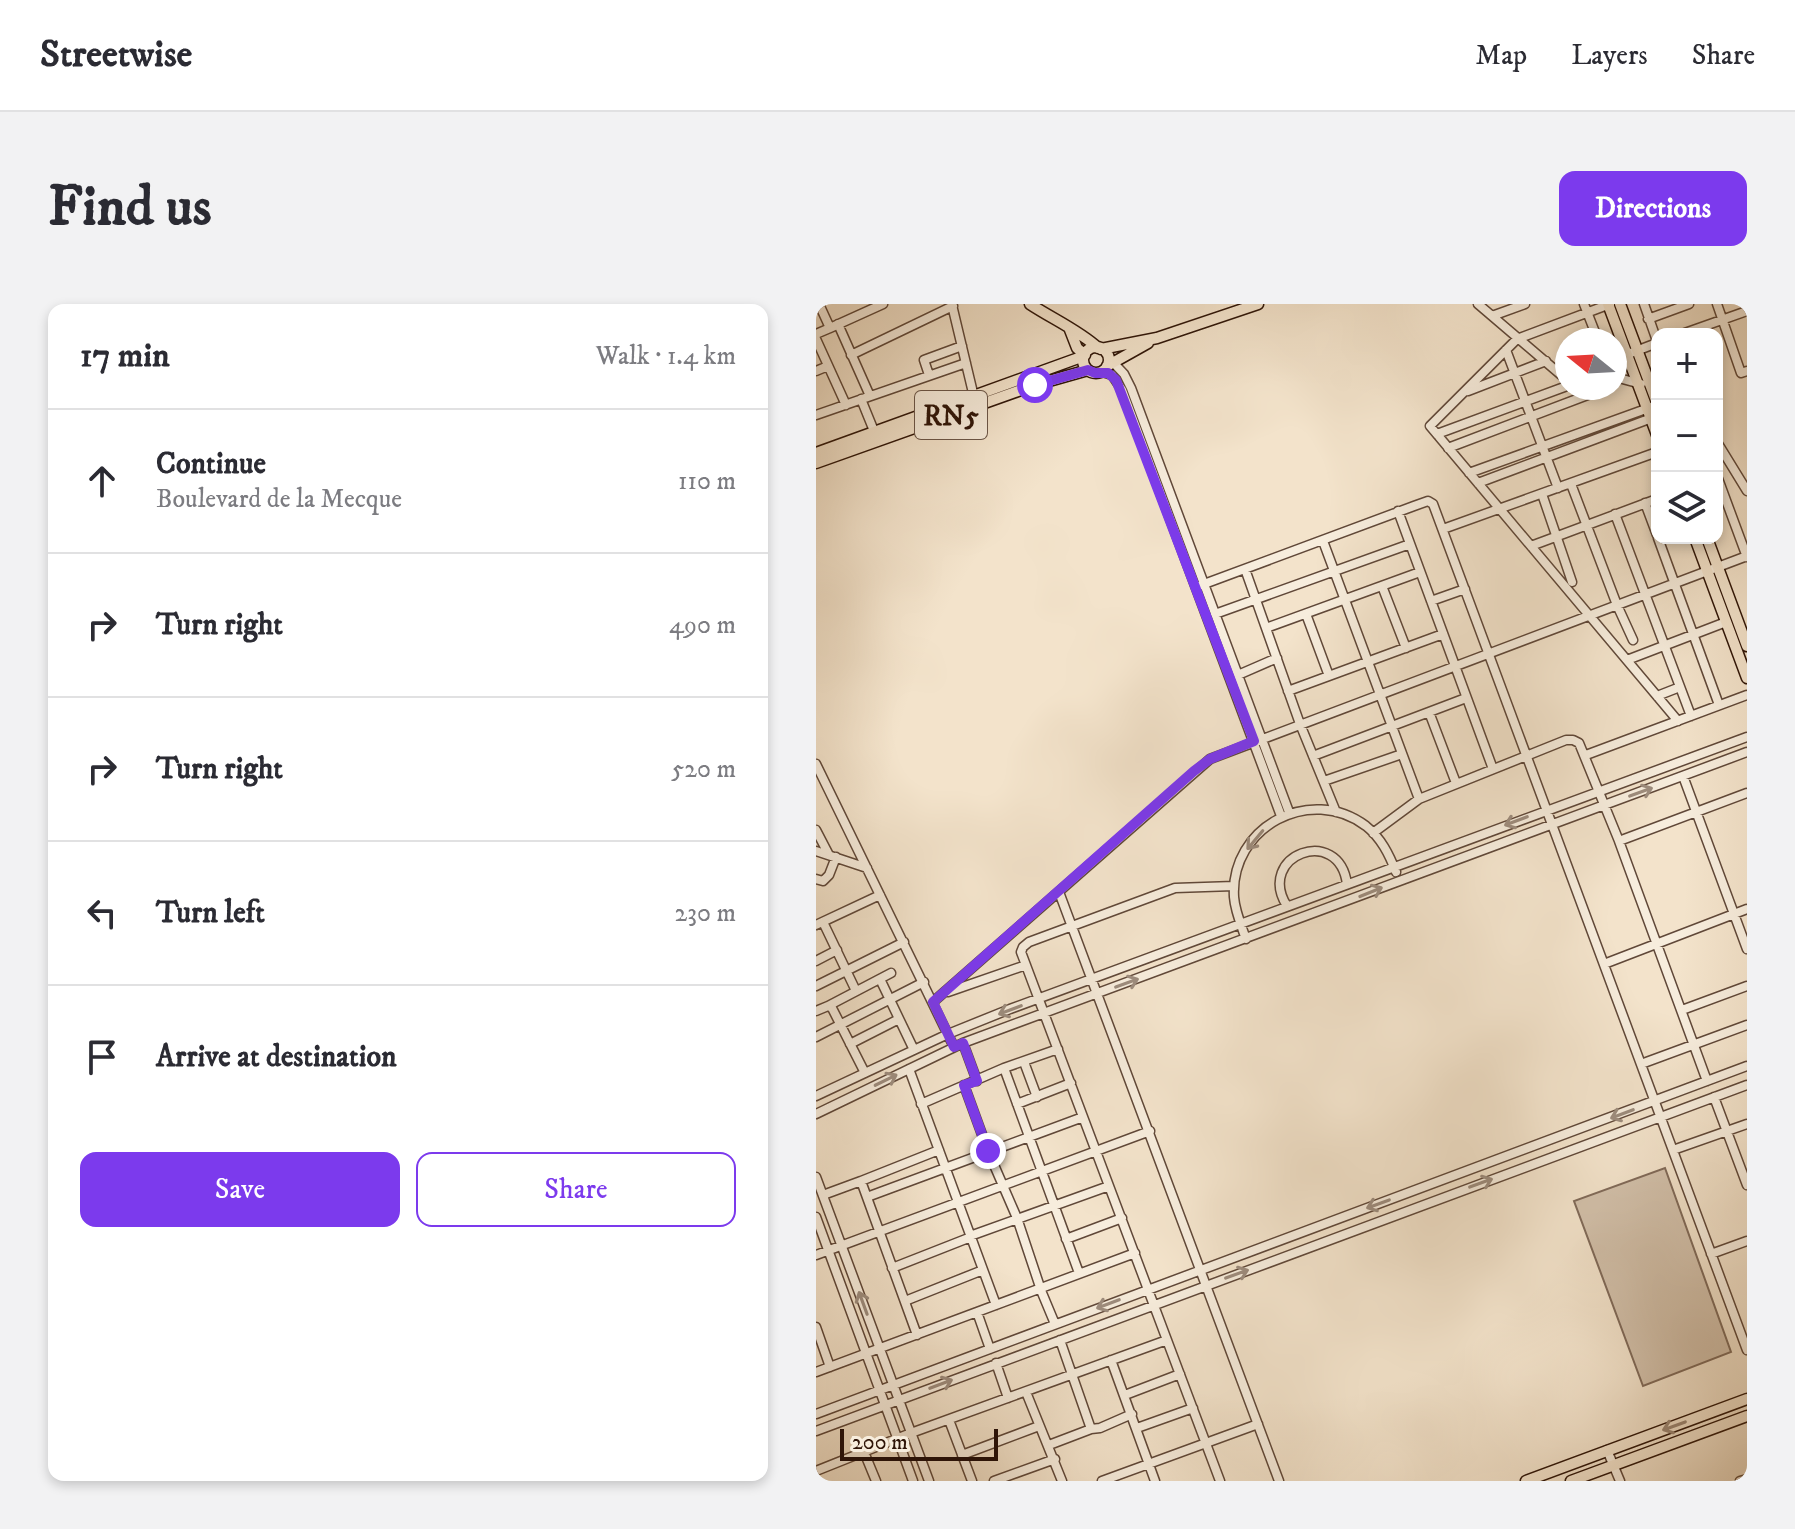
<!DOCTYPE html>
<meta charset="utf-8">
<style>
body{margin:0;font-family:"IM FELL DW Pica",serif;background:#f2f2f3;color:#2b2b33}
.controls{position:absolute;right:24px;top:24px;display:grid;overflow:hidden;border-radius:16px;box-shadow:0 4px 12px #0003}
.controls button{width:72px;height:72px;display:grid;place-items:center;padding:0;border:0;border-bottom:2px solid #e1e1e2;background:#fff;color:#2b2b33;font:40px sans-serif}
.compass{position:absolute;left:739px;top:24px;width:72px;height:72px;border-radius:50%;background:#fff;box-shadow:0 4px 12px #0003;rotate:288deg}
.scale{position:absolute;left:24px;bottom:20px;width:158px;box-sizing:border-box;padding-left:8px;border:4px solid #2f1508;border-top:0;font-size:22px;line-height:28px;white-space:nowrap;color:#2f1508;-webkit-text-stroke:6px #f7eddd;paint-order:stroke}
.stop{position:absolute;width:24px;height:24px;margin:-18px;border:6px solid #7c3aed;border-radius:50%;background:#fff}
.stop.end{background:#7c3aed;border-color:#fff;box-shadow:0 2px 8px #0008}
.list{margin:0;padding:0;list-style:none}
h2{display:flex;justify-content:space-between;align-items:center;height:104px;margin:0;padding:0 32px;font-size:34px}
h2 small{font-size:26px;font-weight:400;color:#7c7c81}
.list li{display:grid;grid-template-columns:52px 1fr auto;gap:24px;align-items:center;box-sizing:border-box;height:144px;padding:0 32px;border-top:2px solid #e1e1e2}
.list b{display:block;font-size:30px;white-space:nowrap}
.list p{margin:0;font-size:26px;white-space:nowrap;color:#7c7c81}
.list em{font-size:26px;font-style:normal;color:#7c7c81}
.actions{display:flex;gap:16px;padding:24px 32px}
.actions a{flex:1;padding:18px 0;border:2px solid #7c3aed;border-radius:16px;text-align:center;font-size:28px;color:#7c3aed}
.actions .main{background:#7c3aed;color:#fff}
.icon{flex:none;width:44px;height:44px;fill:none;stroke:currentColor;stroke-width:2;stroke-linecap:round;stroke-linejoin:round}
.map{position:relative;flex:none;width:931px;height:1177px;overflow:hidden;border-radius:16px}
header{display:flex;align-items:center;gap:48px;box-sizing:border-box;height:112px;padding:0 40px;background:#fff;border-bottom:2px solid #e1e1e2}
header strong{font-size:38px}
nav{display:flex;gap:44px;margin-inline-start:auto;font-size:28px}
.intro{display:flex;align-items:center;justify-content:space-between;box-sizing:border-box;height:192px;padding:0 48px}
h1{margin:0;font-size:56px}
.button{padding:20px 36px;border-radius:16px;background:#7c3aed;color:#fff;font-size:28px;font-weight:700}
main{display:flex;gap:48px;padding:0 48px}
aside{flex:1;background:#fff;border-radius:16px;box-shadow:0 4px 12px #0003}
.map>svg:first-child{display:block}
</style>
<header>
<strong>Streetwise</strong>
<nav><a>Map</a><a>Layers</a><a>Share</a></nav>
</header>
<div class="intro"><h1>Find us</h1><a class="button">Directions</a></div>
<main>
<aside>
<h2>17 min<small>Walk · 1.4 km</small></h2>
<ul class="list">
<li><svg class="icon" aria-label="ahead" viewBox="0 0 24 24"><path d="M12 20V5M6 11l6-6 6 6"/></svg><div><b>Continue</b><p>Boulevard de la Mecque</p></div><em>110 m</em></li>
<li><svg class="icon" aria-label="right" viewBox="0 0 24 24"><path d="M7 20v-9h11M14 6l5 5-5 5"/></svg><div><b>Turn right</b></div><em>490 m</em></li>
<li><svg class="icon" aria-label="right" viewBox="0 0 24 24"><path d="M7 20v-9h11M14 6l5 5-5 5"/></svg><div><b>Turn right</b></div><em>520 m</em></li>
<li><svg class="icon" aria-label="left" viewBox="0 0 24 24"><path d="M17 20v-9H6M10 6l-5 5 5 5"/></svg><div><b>Turn left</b></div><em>230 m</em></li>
<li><svg class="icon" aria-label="arrive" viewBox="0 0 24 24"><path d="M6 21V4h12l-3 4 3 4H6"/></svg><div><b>Arrive at destination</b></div></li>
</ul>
<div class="actions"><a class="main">Save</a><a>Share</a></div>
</aside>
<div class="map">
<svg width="931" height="1177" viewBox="0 0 931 1177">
<rect width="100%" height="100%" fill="#f3e3cb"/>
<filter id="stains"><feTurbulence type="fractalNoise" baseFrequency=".0025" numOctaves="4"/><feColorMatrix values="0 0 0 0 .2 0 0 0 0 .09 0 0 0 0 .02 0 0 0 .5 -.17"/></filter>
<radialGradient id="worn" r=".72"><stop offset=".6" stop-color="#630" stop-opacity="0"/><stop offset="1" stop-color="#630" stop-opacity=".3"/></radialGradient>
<!-- green -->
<path fill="#d2c0aa" stroke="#806a59" stroke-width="2" d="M 849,864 L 915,1048 L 827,1082 L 758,897 Z"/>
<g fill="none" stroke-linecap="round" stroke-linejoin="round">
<!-- minor casing -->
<g stroke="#604839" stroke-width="11">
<path id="minor" d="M 3,0 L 14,24 L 67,0
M 662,0 L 751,76
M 768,0 L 782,36
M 794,0 L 701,35 L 614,122 L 862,417
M 828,0 L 841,37
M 901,0 L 925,69 L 931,67
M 136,1 L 158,93
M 676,12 L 709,0
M 832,15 L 873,0
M 22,20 L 54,92
M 0,30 L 14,24
M 866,30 L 931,7
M 0,35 L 30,101
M 690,46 L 742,184
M 35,51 L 137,2
M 293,54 L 308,70 L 315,84 L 473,508
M 799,55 L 841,39
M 0,67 L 12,62
M 286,68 L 296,71 L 306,86 L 465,512
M 113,71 L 108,56 L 146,42
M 799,73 L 825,80
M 652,87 L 730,57
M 45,95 L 58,127
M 0,111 L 150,59
M 621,130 L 751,82
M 901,138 L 931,187
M 632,144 L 790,84
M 653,169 L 841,101
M 901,172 L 931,253
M 662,179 L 841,112
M 755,180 L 801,301 L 817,336
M 726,190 L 756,278
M 829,199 L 841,231
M 582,207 L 677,465
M 799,210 L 875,412
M 627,225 L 841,148
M 842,234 L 903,401
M 507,237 L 603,495
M 715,242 L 841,195
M 429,265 L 484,420 L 520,508
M 566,282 L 590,344
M 380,283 L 598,202 L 612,197 L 617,200 L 931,1046
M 615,297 L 649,285
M 399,310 L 594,240
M 490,310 L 513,372
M 450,324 L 604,268
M 811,356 L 910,318
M 422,371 L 461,354
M 472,387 L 627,330
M 841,392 L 864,383
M 613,408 L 640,479
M 770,451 L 931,391
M 497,452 L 650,394
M 0,460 L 138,743
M 867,472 L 931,645
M 508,477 L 586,450
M 0,526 L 13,551
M 557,529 L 603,495 L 750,436 L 757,436 L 763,439 L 803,537 L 891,777
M 803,537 L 931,489
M 0,547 L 51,564
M 0,575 L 7,577 L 13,571 L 20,553
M 243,588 L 463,1177
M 471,602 C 439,551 523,520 531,580
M 7,618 L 40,687
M 0,621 L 64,591
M 430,635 C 425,621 419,607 418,593 C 414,523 494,480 550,522 C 565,534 573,550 580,568
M 0,657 L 21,646
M 788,660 L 931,605
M 64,675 L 98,746
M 0,682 L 88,638
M 132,688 L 210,661
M 117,698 L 394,455 L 931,252
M 12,702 L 75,669
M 866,706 L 931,682
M 0,707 L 12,702 L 16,704 L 49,769
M 0,733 L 108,678
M 147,739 L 161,777
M 34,740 L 83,715
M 208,758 L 221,793
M 825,760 L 931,721
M 188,764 L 263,969
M 93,765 L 180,1001
M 148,781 L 172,847 L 201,914 L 224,983
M 0,792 L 132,730 L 194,705 L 931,433
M 898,793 L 931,881
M 105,800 L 188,764 L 242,745
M 201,800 L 255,779
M 0,810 L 147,739 L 931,448
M 857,846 L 931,820
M 0,873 L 113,1177
M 45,877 L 123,846
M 7,891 L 45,877 L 101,1031
M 51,893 L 267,813
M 0,913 L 97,1177
M 154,932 L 293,882
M 250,935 L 306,914
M 895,950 L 931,937
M 0,951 L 334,827
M 76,964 L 155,933
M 224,984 L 239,1020
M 89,997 L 167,966
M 161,1008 L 174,1045
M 0,1023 L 14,1063
M 244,1036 L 275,1125 L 284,1124 L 316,1110
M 295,1056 L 339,1177
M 180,1059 L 192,1094
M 0,1068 L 319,949
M 210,1088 L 246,1177
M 309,1091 L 364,1070
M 0,1110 L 931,762
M 133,1116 L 156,1177
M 321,1124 L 377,1104
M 0,1127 L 931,781
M 233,1141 L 275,1125
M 791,1146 L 804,1177
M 48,1148 L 60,1177
M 146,1151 L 223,1122
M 0,1167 L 95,1129 L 351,1036
M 178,1177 L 239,1155
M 286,1177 L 442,1120
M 404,1177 L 205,648 L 207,643 L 213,638 L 359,584 L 418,582
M 924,1177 L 931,1175"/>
</g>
<!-- major casing -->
<g stroke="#2f1508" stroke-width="13">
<path id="major" d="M 214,0 C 235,14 264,27 282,44
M 792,0 L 841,131
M 804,0 L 841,99
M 254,26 L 261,44 L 269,51
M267 56a13 13 0 1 1 26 0a13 13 0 1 1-26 0Z
M 285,45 L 341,34 L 442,0
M 291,62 L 332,39
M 0,149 L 268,52
M 0,159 L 219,81 L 272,66
M 879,234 L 931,374
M 891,234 L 931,342
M 710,1177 L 931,1095
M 755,1177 L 931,1112"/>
</g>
<!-- minor -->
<use href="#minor" stroke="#f7eddd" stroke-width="8"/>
<!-- major -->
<use href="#major" stroke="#f3e3cb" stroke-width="10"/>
</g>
<!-- one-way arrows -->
<defs><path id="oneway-shaft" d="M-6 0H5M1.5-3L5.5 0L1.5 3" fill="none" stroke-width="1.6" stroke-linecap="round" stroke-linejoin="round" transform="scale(2)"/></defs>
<g stroke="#9d8c7d">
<use href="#oneway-shaft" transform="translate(825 488) rotate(-20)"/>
<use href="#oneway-shaft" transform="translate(700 517) rotate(159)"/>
<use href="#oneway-shaft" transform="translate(439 536) rotate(130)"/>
<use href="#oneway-shaft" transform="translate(555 588) rotate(-22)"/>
<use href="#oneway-shaft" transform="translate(311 679) rotate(-20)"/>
<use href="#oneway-shaft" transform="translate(194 706) rotate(159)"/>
<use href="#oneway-shaft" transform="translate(70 776) rotate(-26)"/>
<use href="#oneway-shaft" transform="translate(806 810) rotate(159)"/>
<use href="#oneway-shaft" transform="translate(665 879) rotate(-20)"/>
<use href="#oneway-shaft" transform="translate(562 900) rotate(160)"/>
<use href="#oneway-shaft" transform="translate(421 970) rotate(-20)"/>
<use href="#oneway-shaft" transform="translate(47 999) rotate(-110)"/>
<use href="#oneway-shaft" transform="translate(292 1000) rotate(159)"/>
<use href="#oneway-shaft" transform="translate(125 1080) rotate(-21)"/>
</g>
<use stroke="#9b8673" href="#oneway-shaft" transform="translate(858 1122) rotate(160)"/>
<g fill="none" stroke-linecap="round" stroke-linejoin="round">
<!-- route -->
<path stroke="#7c3aed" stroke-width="10" d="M 172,847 L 148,781 L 161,777 L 147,739 L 138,743 L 117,698 L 378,467 L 394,455 L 438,437 L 300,76 L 292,69 L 279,69 L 272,66 L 219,81"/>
</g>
<g text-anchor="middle" stroke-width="8" stroke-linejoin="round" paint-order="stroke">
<!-- shield labels -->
<rect fill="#f7eddd" stroke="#6b5648" stroke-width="2" x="99" y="87" width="72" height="48" rx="6"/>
<g font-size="28" font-weight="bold" fill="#2f1508">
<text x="135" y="121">RN5</text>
</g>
</g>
<rect width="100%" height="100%" filter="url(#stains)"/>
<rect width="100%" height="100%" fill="url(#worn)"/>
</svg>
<div class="controls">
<button>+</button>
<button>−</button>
<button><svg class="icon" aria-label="layers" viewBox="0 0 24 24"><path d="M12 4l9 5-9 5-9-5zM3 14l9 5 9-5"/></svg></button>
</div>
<svg class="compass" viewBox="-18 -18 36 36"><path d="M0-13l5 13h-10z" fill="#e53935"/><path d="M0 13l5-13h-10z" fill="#7c7c81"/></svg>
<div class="scale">200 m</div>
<div class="stop" style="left:219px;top:81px"></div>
<div class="stop end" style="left:172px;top:847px"></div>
</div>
</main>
